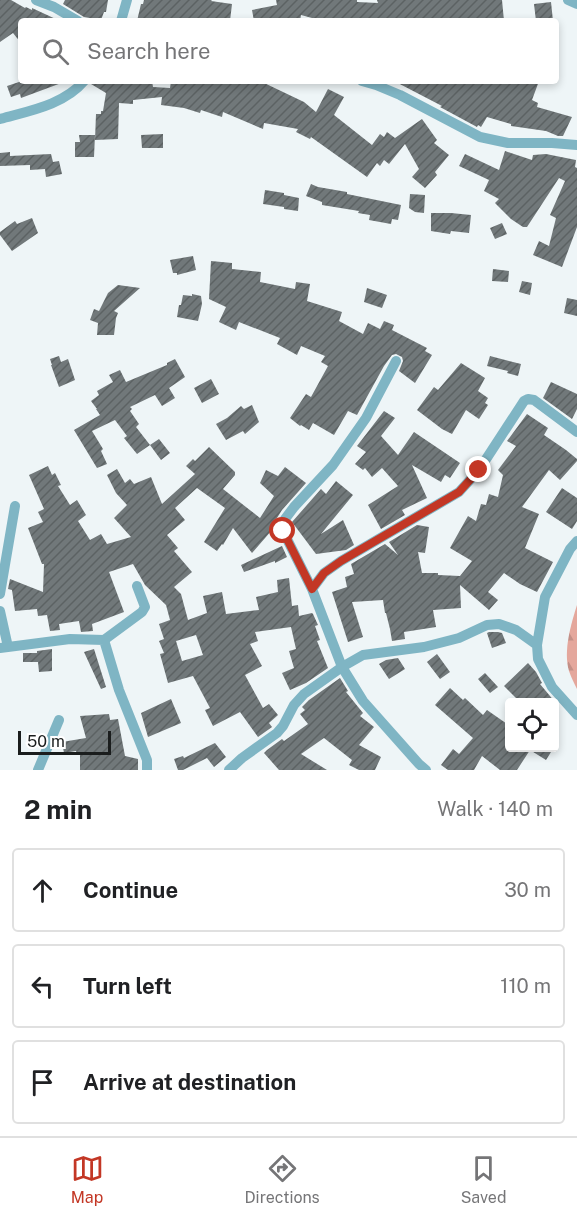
<!DOCTYPE html>
<meta charset="utf-8">
<style>
body{margin:0;font-family:"Public Sans",sans-serif;background:#f2f2f2;color:#202124}
.controls{position:absolute;right:18px;bottom:18px;display:grid;overflow:hidden;border-radius:6px;box-shadow:0 3px 9px #0003}
.controls button{width:54px;height:54px;display:grid;place-items:center;padding:0;border:0;border-bottom:2px solid #e0e0e0;background:#fff;color:#202124;font:30px sans-serif}
.scale{position:absolute;left:18px;bottom:15px;width:93px;box-sizing:border-box;padding-left:6px;border:3px solid #1a1d1d;border-top:0;font-size:16px;line-height:21px;white-space:nowrap;color:#1a1d1d;-webkit-text-stroke:4px #fff;paint-order:stroke}
.stop{position:absolute;width:18px;height:18px;margin:-14px;border:4px solid #c33725;border-radius:50%;background:#fff}
.stop.end{background:#c33725;border-color:#fff;box-shadow:0 2px 6px #0008}
.list{margin:0;padding:0;list-style:none}
h2{display:flex;justify-content:space-between;align-items:center;height:78px;margin:0;padding:0 24px;font-size:26px}
h2 small{font-size:20px;font-weight:400;color:#757577}
.list li{display:grid;grid-template-columns:39px 1fr auto;gap:18px;align-items:center;box-sizing:border-box;height:84px;margin:0 12px 12px;padding:0 12px;border:2px solid #e0e0e0;border-radius:6px}
.list b{display:block;font-size:22px;white-space:nowrap}
.list em{font-size:20px;font-style:normal;color:#757577}
.icon{flex:none;width:33px;height:33px;fill:none;stroke:currentColor;stroke-width:2;stroke-linecap:round;stroke-linejoin:round}
.map{position:relative;flex:none;width:577px;height:770px;overflow:hidden}
.search{position:absolute;background:#fff;box-shadow:0 3px 9px #0003;left:18px;right:18px;top:18px;height:66px;display:flex;align-items:center;gap:15px;box-sizing:border-box;padding:0 21px;border-radius:6px;color:#757577;font-size:22px}
.sheet{height:366px;background:#fff}
nav{display:flex;justify-content:space-around;align-items:center;box-sizing:border-box;height:84px;border-top:2px solid #e0e0e0;background:#fff;font-size:16px;color:#757577}
nav a{display:grid;justify-items:center;gap:3px}
nav .on{color:#c33725}
.map>svg:first-child{display:block}
</style>
<div class="map">
<svg width="577" height="770" viewBox="0 0 577 770">
<defs>
<pattern id="forest-firs" width="22" height="20" patternUnits="userSpaceOnUse" patternTransform="scale(1.5)"><rect width="22" height="20" fill="#e4a79c"/><path d="M5 1l3.5 6h-7zM16 11l3.5 6h-7z" fill="#c38f86"/></pattern>
<pattern id="building-hatch" width="6" height="6" patternUnits="userSpaceOnUse" patternTransform="scale(1.5)"><rect width="6" height="6" fill="#71787a"/><path d="M-1 1l2-2M0 6l6-6M5 7l2-2" fill="none" stroke="#5c6263"/></pattern>
</defs>
<rect width="100%" height="100%" fill="#eef5f7"/>
<!-- forest -->
<path fill="url(#forest-firs)" d="M 577,605 L 577,689 C 574,683 571,677 569,671 C 563,651 571,624 577,605 Z"/>
<!-- building -->
<path fill="url(#building-hatch)" fill-rule="evenodd" d="M 0,0 L 11,0 L 25,8 L 26,7 L 32,10 L 32,8 L 60,21 L 21,21 L 21,43 L 13,33 L 0,42 Z
M 65,0 L 108,0 L 106,12 L 104,12 L 101,20 L 84,17 L 63,4 Z
M 144,0 L 212,0 L 211,1 L 232,4 L 230,21 L 137,21 L 141,4 L 143,4 Z
M 276,0 L 357,0 L 357,2 L 378,3 L 377,0 L 502,0 L 504,21 L 323,21 L 301,15 L 300,21 L 254,21 L 252,10 L 277,5 Z
M 551,2 L 553,21 L 536,21 L 534,4 Z
M 22,81 L 64,81 L 64,82 L 21,98 L 20,94 L 11,97 L 7,86 Z
M 91,81 L 152,81 L 153,87 L 170,88 L 171,81 L 260,81 L 304,102 L 316,112 L 328,89 L 344,97 L 334,115 L 372,145 L 380,134 L 384,137 L 387,132 L 395,138 L 422,119 L 437,140 L 434,143 L 449,155 L 435,172 L 437,175 L 425,188 L 412,177 L 419,169 L 405,144 L 389,164 L 384,160 L 380,166 L 377,163 L 367,177 L 311,137 L 310,139 L 296,132 L 298,129 L 264,123 L 263,129 L 223,112 L 222,117 L 201,110 L 200,113 L 184,108 L 161,105 L 162,97 L 133,100 L 133,104 L 119,103 L 118,139 L 95,140 L 96,114 L 101,114 L 101,111 L 103,111 L 106,93 L 91,84 Z
M 394,81 L 539,81 L 532,100 L 538,103 L 537,107 L 572,117 L 563,136 L 558,136 L 546,131 L 511,126 L 511,124 L 487,117 L 481,127 L 478,125 L 477,127 L 440,107 L 442,106 Z
M 163,134 L 163,148 L 142,148 L 141,135 Z
M 79,135 L 95,135 L 94,157 L 75,157 L 75,142 L 80,142 Z
M 505,151 L 532,160 L 533,155 L 546,154 L 576,160 L 575,167 L 577,168 L 577,227 L 562,267 L 533,255 L 539,241 L 549,246 L 556,218 L 550,215 L 565,181 L 559,178 L 527,227 L 523,227 L 511,219 L 495,203 L 499,199 L 484,191 L 489,180 L 459,166 L 465,154 L 499,170 Z
M 10,152 L 10,156 L 51,154 L 53,162 L 59,161 L 62,174 L 46,177 L 45,169 L 30,170 L 30,165 L 0,166 L 0,153 Z
M 311,184 L 318,187 L 347,192 L 347,194 L 401,205 L 398,220 L 392,219 L 391,224 L 369,220 L 370,215 L 358,213 L 359,211 L 322,205 L 322,202 L 306,196 Z
M 265,190 L 284,193 L 284,195 L 299,198 L 298,211 L 284,209 L 284,207 L 263,204 Z
M 410,194 L 425,195 L 424,213 L 415,212 L 409,208 Z
M 431,213 L 451,213 L 471,215 L 469,233 L 451,231 L 450,234 L 431,231 Z
M 32,218 L 38,233 L 12,251 L 0,235 L 0,232 L 15,221 L 17,224 Z
M 502,223 L 507,234 L 495,239 L 490,228 Z
M 193,256 L 196,270 L 177,275 L 177,273 L 173,273 L 170,260 Z
M 211,261 L 232,263 L 232,269 L 261,272 L 260,282 L 295,289 L 296,282 L 310,284 L 307,301 L 342,312 L 339,321 L 363,334 L 368,323 L 380,329 L 384,321 L 394,325 L 392,330 L 427,348 L 425,351 L 432,355 L 415,383 L 399,371 L 403,361 L 402,357 L 396,354 L 392,355 L 384,366 L 357,415 L 348,411 L 334,435 L 313,423 L 309,430 L 301,425 L 300,426 L 290,418 L 306,394 L 311,397 L 328,366 L 321,362 L 325,356 L 301,346 L 297,355 L 277,344 L 280,338 L 239,322 L 236,330 L 219,322 L 226,307 L 209,299 Z
M 493,269 L 509,271 L 508,282 L 492,281 Z
M 522,281 L 532,283 L 530,295 L 519,292 Z
M 118,285 L 140,288 L 114,311 L 118,313 L 116,318 L 114,335 L 97,335 L 98,323 L 90,320 L 94,309 L 99,311 L 108,293 Z
M 367,288 L 387,295 L 382,308 L 364,302 Z
M 192,294 L 201,296 L 202,304 L 198,321 L 177,317 L 179,305 L 181,305 L 183,295 L 192,296 Z
M 567,298 L 577,300 L 577,316 L 564,313 Z
M 59,356 L 61,362 L 68,359 L 75,380 L 59,387 L 51,365 L 52,365 L 50,359 Z
M 490,356 L 521,364 L 518,376 L 507,373 L 508,371 L 487,366 Z
M 175,359 L 185,377 L 169,388 L 175,398 L 162,406 L 155,395 L 130,407 L 132,409 L 130,411 L 139,424 L 136,427 L 150,445 L 137,454 L 124,438 L 127,436 L 115,420 L 92,431 L 103,449 L 101,451 L 107,464 L 97,468 L 74,430 L 100,415 L 96,409 L 97,409 L 91,401 L 99,395 L 97,391 L 113,382 L 109,375 L 120,370 L 126,382 L 167,365 L 167,363 Z
M 461,363 L 485,378 L 478,391 L 488,398 L 485,403 L 488,405 L 479,419 L 466,410 L 452,434 L 442,429 L 417,410 L 434,387 L 438,390 Z
M 211,379 L 219,394 L 202,403 L 194,388 Z
M 551,382 L 577,394 L 577,409 L 572,419 L 543,398 Z
M 252,405 L 259,422 L 245,434 L 243,431 L 226,440 L 216,424 L 227,418 L 241,406 L 244,409 Z
M 384,411 L 395,418 L 381,436 L 398,455 L 414,432 L 460,463 L 450,478 L 445,475 L 441,482 L 412,465 L 427,498 L 402,510 L 405,515 L 381,529 L 368,505 L 398,486 L 382,468 L 372,477 L 365,468 L 363,470 L 355,464 L 366,452 L 357,446 Z
M 527,414 L 548,428 L 544,435 L 566,450 L 577,459 L 577,461 L 560,480 L 549,470 L 522,507 L 539,514 L 525,548 L 553,562 L 537,592 L 520,584 L 504,573 L 488,592 L 498,600 L 489,610 L 460,585 L 461,608 L 433,610 L 436,627 L 404,632 L 405,639 L 392,641 L 390,629 L 386,613 L 385,613 L 383,600 L 352,602 L 363,637 L 348,642 L 332,592 L 347,587 L 345,577 L 354,574 L 351,564 L 385,544 L 398,555 L 389,542 L 417,525 L 429,527 L 425,553 L 418,552 L 422,573 L 438,573 L 438,575 L 460,576 L 472,561 L 450,548 L 468,516 L 476,521 L 481,504 L 486,505 L 489,494 L 498,497 L 503,475 L 498,470 L 516,446 L 507,441 Z
M 159,439 L 170,453 L 161,460 L 150,445 Z
M 209,447 L 235,472 L 235,475 L 223,489 L 260,518 L 274,496 L 260,483 L 266,470 L 278,476 L 285,467 L 306,483 L 282,510 L 270,529 L 272,530 L 252,553 L 233,528 L 223,545 L 222,544 L 217,551 L 204,542 L 225,508 L 197,488 L 175,508 L 185,520 L 167,535 L 178,548 L 174,551 L 192,572 L 174,587 L 181,594 L 188,620 L 207,613 L 203,596 L 222,592 L 226,614 L 259,610 L 256,597 L 278,592 L 277,580 L 289,578 L 292,606 L 298,605 L 299,616 L 312,613 L 313,614 L 318,625 L 315,626 L 320,640 L 317,641 L 328,668 L 306,683 L 290,690 L 282,673 L 294,668 L 289,651 L 296,649 L 291,627 L 255,632 L 258,641 L 250,644 L 262,666 L 245,675 L 263,708 L 269,704 L 278,715 L 269,723 L 272,727 L 258,737 L 240,712 L 213,726 L 205,710 L 210,708 L 193,676 L 168,683 L 160,654 L 164,653 L 159,641 L 164,639 L 159,624 L 170,620 L 166,605 L 145,585 L 133,564 L 109,572 L 124,612 L 92,624 L 93,631 L 81,632 L 79,621 L 59,624 L 60,630 L 50,631 L 47,615 L 38,616 L 37,609 L 15,611 L 12,590 L 8,589 L 10,579 L 43,592 L 44,564 L 42,564 L 28,528 L 43,522 L 38,512 L 44,509 L 29,475 L 48,466 L 52,475 L 55,473 L 61,485 L 58,486 L 70,505 L 77,500 L 86,515 L 78,521 L 90,540 L 101,534 L 107,544 L 131,537 L 114,518 L 127,505 L 116,493 L 107,475 L 117,469 L 125,483 L 130,479 L 134,484 L 151,477 L 162,504 L 195,474 L 186,466 L 193,459 L 195,461 ZM 196,635 L 203,655 L 182,661 L 176,641 Z
M 336,481 L 353,495 L 321,534 L 343,520 L 354,545 L 346,550 L 316,554 L 292,522 L 321,489 L 326,494 Z
M 562,488 L 577,498 L 577,521 L 572,529 L 546,512 Z
M 282,546 L 287,557 L 275,563 L 275,561 L 244,572 L 241,565 Z
M 489,632 L 498,632 L 502,633 L 506,643 L 492,648 L 487,633 Z
M 52,649 L 52,671 L 39,672 L 38,662 L 23,662 L 23,653 L 37,653 L 37,651 Z
M 94,649 L 106,687 L 101,689 L 84,652 Z
M 437,654 L 450,672 L 440,679 L 427,662 Z
M 398,658 L 405,669 L 389,679 L 379,664 L 386,660 Z
M 528,663 L 536,672 L 542,683 L 540,684 L 555,702 L 520,702 L 504,686 Z
M 485,673 L 498,687 L 490,693 L 478,679 Z
M 340,678 L 348,691 L 346,692 L 363,713 L 360,716 L 374,727 L 359,745 L 381,757 L 375,770 L 359,770 L 349,765 L 352,760 L 324,738 L 301,754 L 327,770 L 279,770 L 264,753 L 267,750 L 282,739 L 284,741 L 308,724 L 300,714 L 305,710 L 302,707 L 309,700 Z
M 450,688 L 463,700 L 465,698 L 483,715 L 487,710 L 510,726 L 510,747 L 544,747 L 551,752 L 546,760 L 530,750 L 517,770 L 500,770 L 482,756 L 474,770 L 448,770 L 441,765 L 453,749 L 459,754 L 473,738 L 435,705 Z
M 171,699 L 181,723 L 148,737 L 141,713 Z
M 109,714 L 110,720 L 118,719 L 125,756 L 138,759 L 138,770 L 80,770 L 80,754 L 77,754 L 76,751 L 64,753 L 62,742 L 86,738 L 80,716 Z
M 215,743 L 226,757 L 214,767 L 207,758 L 183,770 L 178,770 L 174,759 L 183,756 L 184,758 Z"/>
<g fill="none" stroke-linecap="round" stroke-linejoin="round">
<!-- minor -->
<path stroke="#7fb5c4" stroke-width="10" d="M 36,0 L 54,7 L 78,21
M 568,0 L 577,4
M 121,21 L 127,0
M 362,81 L 376,85 L 400,95 L 480,137 L 508,143 L 552,143 L 577,145
M 0,119 C 28,111 64,105 84,81
M 396,361 L 366,418 L 333,465 L 294,507 L 285,519 L 283,531 L 312,589 L 342,667 L 363,701 L 419,764 L 426,770
M 577,541 L 570,549 L 545,597 L 537,645 L 538,659 L 552,687 L 577,715
M 312,589 L 324,573 L 341,561 L 459,492 L 479,470 L 524,401 L 528,399 L 534,400 L 577,432
M 0,594 L 15,506
M 0,611 L 8,647
M 104,640 L 142,612 L 145,607 L 137,586
M 0,648 L 70,639 L 104,640 L 119,690 L 147,760 L 147,770
M 38,770 L 59,720
M 229,770 L 242,758 L 277,733 L 283,726 L 294,705 L 304,694 L 342,667 L 363,655 L 424,647 L 459,638 L 487,625 L 499,624 L 516,630 L 537,645"/>
</g>
<g fill="none" stroke-linecap="round" stroke-linejoin="round">
<!-- route -->
<path stroke="#c33725" stroke-width="8" d="M 283,531 L 312,589 L 324,573 L 341,561 L 459,492 L 479,470"/>
</g>
</svg>
<div class="controls">
<button><svg class="icon" aria-label="locate" viewBox="0 0 24 24"><circle cx="12" cy="12" r="6"/><path d="M12 2v4M12 18v4M2 12h4M18 12h4"/></svg></button>
</div>
<div class="scale">50 m</div>
<div class="stop" style="left:283px;top:531px"></div>
<div class="stop end" style="left:479px;top:470px"></div>
<div class="search"><svg class="icon" aria-label="search" viewBox="0 0 24 24"><circle cx="10" cy="10" r="6"/><path d="M15 15l6 6"/></svg>Search here</div>
</div>
<section class="sheet">
<h2>2 min<small>Walk · 140 m</small></h2>
<ul class="list">
<li><svg class="icon" aria-label="ahead" viewBox="0 0 24 24"><path d="M12 20V5M6 11l6-6 6 6"/></svg><div><b>Continue</b></div><em>30 m</em></li>
<li><svg class="icon" aria-label="left" viewBox="0 0 24 24"><path d="M17 20v-9H6M10 6l-5 5 5 5"/></svg><div><b>Turn left</b></div><em>110 m</em></li>
<li><svg class="icon" aria-label="arrive" viewBox="0 0 24 24"><path d="M6 21V4h12l-3 4 3 4H6"/></svg><div><b>Arrive at destination</b></div></li>
</ul>
</section>
<nav>
<a class="on"><svg class="icon" aria-label="map" viewBox="0 0 24 24"><path d="M3 6l6-2 6 2 6-2v14l-6 2-6-2-6 2zM9 4v14M15 6v14"/></svg>Map</a>
<a><svg class="icon" aria-label="directions" viewBox="0 0 24 24"><path d="M12 3l9 9-9 9-9-9zM9 14v-3h6M13 9l2 2-2 2"/></svg>Directions</a>
<a><svg class="icon" aria-label="saved" viewBox="0 0 24 24"><path d="M7 4h10v16l-5-4-5 4z"/></svg>Saved</a>
</nav>
